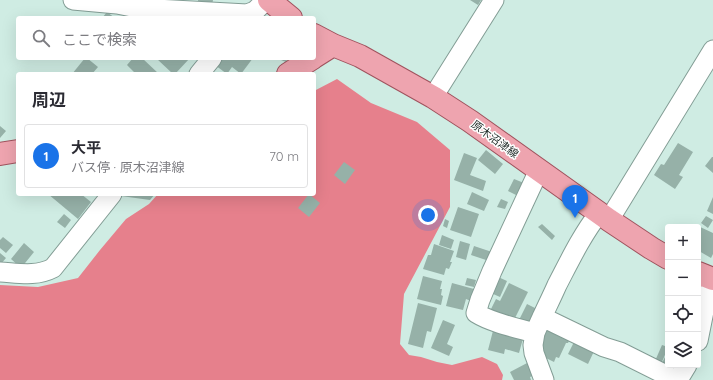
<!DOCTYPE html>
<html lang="ja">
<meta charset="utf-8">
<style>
body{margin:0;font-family:Quicksand,"Noto Sans JP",sans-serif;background:#f2f2f3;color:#2b2b33}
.controls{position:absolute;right:12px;bottom:12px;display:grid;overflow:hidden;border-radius:4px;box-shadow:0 4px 16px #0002}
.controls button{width:36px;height:36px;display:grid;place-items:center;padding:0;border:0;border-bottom:1px solid #e1e1e2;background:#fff;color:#2b2b33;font:20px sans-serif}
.you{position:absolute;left:428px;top:215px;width:14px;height:14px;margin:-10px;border:3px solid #fff;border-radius:50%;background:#1a73e8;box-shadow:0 0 0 6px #1a73e833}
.badge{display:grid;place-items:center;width:26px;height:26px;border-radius:50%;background:#1a73e8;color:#fff;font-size:13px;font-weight:700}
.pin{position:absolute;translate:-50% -33px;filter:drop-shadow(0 1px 2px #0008)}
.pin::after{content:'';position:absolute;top:21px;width:14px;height:12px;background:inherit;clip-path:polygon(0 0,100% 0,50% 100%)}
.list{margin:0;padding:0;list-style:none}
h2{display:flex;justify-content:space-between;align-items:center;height:52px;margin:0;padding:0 16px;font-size:17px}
h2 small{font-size:13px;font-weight:400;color:#7c7c81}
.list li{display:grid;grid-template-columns:26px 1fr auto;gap:12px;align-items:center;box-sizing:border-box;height:64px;margin:0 8px 8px;padding:0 8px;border:1px solid #e1e1e2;border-radius:4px}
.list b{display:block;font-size:15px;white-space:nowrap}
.list p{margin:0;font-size:13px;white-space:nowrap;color:#7c7c81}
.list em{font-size:13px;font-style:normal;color:#7c7c81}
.icon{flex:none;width:22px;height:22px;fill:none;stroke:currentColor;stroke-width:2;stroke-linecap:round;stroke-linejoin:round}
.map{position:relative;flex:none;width:713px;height:380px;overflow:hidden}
.search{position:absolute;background:#fff;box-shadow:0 4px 16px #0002;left:16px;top:16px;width:300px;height:44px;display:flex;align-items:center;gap:10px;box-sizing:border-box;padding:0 14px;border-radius:4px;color:#7c7c81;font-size:15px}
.panel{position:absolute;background:#fff;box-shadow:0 4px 16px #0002;left:16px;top:72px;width:300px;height:124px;border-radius:4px}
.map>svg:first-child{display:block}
</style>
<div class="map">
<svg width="713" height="380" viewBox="0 0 713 380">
<rect width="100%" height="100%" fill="#cfece3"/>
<!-- forest -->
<path fill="#e6808c" d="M 337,79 L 371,103 L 417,122 L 450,150 L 450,207 L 404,294 L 400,344 L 409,355 L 421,357 L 437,362 L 452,365 L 482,357 L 497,364 L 503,375 L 502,380 L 0,380 L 0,285 L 38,287 L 78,278 L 100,250 L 126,219 L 149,204 L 158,194 L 314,194 L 314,91 Z"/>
<!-- building -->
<path fill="#96b1a8" d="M 198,0 L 213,0 L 212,5 L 198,2 Z
M 470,0 L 481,0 L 478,5 Z
M 107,12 L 115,18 L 102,18 Z
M 85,58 L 87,58 L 98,67 L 92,74 L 72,74 Z
M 133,58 L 142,58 L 159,74 L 136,74 L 127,65 Z
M 158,58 L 190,58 L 175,74 L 173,74 L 157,59 Z
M 220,58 L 253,58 L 241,74 L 232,67 L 227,74 L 215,65 Z
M 276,58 L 288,58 L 286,62 Z
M 0,126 L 6,131 L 0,138 Z
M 678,143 L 693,152 L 679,175 L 683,177 L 675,189 L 654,175 L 661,164 L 664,165 Z
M 486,150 L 503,164 L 495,174 L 478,160 Z
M 464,153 L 477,158 L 470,175 L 486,181 L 483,191 L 454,180 Z
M 712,157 L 713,157 L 713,173 L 705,166 Z
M 344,162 L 355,170 L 345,184 L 334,175 Z
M 514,179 L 524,183 L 518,196 L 508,191 Z
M 472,192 L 489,200 L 484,211 L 467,204 Z
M 48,194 L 81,194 L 91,202 L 78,219 Z
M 123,194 L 155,194 L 150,200 L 121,196 Z
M 309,194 L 320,203 L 309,217 L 298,208 Z
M 713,197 L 713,214 L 707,211 Z
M 501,199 L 508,202 L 505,209 L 497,207 Z
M 458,207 L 479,214 L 471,237 L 450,230 Z
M 64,214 L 71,220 L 65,228 L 57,222 Z
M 706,216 L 713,220 L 708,228 L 701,223 Z
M 445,219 L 449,221 L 447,228 L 443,226 Z
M 542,224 L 555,236 L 552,240 L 538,227 Z
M 698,226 L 713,233 L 713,254 L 711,258 L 699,251 L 701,245 L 698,243 Z
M 442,235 L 454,240 L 451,249 L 439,245 Z
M 3,237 L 13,245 L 6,253 L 0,248 L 0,240 Z
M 460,241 L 470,244 L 466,260 L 456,257 Z
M 24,243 L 34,252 L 21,268 L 11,259 Z
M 434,244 L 454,251 L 450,262 L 452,262 L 449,269 L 446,268 L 444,275 L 423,269 L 428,255 L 431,255 Z
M 474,246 L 492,252 L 489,261 L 471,255 Z
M 0,253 L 6,258 L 0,265 Z
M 423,276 L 442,281 L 440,289 L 442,289 L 441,295 L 443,296 L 441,305 L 417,299 Z
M 496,276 L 507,281 L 500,297 L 491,293 Z
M 467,278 L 476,280 L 474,287 L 465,285 Z
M 452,283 L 474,289 L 471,301 L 466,299 L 463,310 L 446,306 Z
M 509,283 L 528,292 L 513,322 L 490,311 L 496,299 L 500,301 Z
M 418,303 L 437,308 L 431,332 L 427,331 L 423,348 L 408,344 Z
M 527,304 L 537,309 L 529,326 L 519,320 Z
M 443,320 L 455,325 L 447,344 L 453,347 L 449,356 L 431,348 Z
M 550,324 L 572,335 L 568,343 L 566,343 L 559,358 L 556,357 L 554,362 L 540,355 L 539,350 L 545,329 L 547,330 Z
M 494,327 L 524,335 L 519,353 L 505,349 L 504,354 L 488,350 Z
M 576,338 L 596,347 L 588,364 L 568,354 Z
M 662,345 L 668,347 L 668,348 L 661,364 L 655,361 Z
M 668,351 L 668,365 L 675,365 L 671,373 L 660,367 Z
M 529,362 L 535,375 L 530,377 L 531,380 L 514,380 L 510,372 Z"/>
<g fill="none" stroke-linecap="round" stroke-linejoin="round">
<!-- minor casing -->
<g stroke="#839d95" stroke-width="21">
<path id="minor" d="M 73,0 L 117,4 L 137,8 L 247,14 L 255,11 L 266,0
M 199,74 L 212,58
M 433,97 L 494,0
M 539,170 L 492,271 L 480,300 L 476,313 C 492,323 517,328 535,333 C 542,316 550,301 557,285 C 570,260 582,235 599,213
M 609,220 L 713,50
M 0,272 C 18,273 36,277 53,268 L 112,194
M 542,317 L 604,347 L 620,352 L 676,380
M 535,333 L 533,345 L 534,353 L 544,380
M 698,341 L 704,311 L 713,280
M 678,380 L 687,365"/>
</g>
<!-- major casing -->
<g stroke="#a0535e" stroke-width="24">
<path id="major" d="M 269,0 L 291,18
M 314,35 L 333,45
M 314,57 L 333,45 L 360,56 L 433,97 L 470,121 L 609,220 L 651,248 L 668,258
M 288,74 L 313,58
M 0,154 L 18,151
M 698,273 L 713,279"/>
</g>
<!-- minor -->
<use href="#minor" stroke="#fff" stroke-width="19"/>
<!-- major -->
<use href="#major" stroke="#eea4af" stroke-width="22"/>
</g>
<g text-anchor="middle" stroke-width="3" stroke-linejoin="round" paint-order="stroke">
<!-- street labels -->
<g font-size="11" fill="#232e2b" stroke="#fff">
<text transform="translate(495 139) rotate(36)" y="4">原木沼津線</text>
</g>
</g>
</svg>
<div class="controls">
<button>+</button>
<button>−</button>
<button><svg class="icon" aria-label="locate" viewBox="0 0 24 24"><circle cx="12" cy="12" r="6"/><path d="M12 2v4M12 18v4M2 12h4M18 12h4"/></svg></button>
<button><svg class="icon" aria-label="layers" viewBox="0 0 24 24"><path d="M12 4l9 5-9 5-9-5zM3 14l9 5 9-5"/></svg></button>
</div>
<div class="you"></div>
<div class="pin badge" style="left:575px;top:218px">1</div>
<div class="search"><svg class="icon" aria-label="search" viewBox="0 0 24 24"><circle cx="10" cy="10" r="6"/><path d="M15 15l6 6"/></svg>ここで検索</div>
<section class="panel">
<h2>周辺<small></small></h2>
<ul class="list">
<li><span class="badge">1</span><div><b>大平</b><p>バス停 · 原木沼津線</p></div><em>70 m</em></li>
</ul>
</section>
</div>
